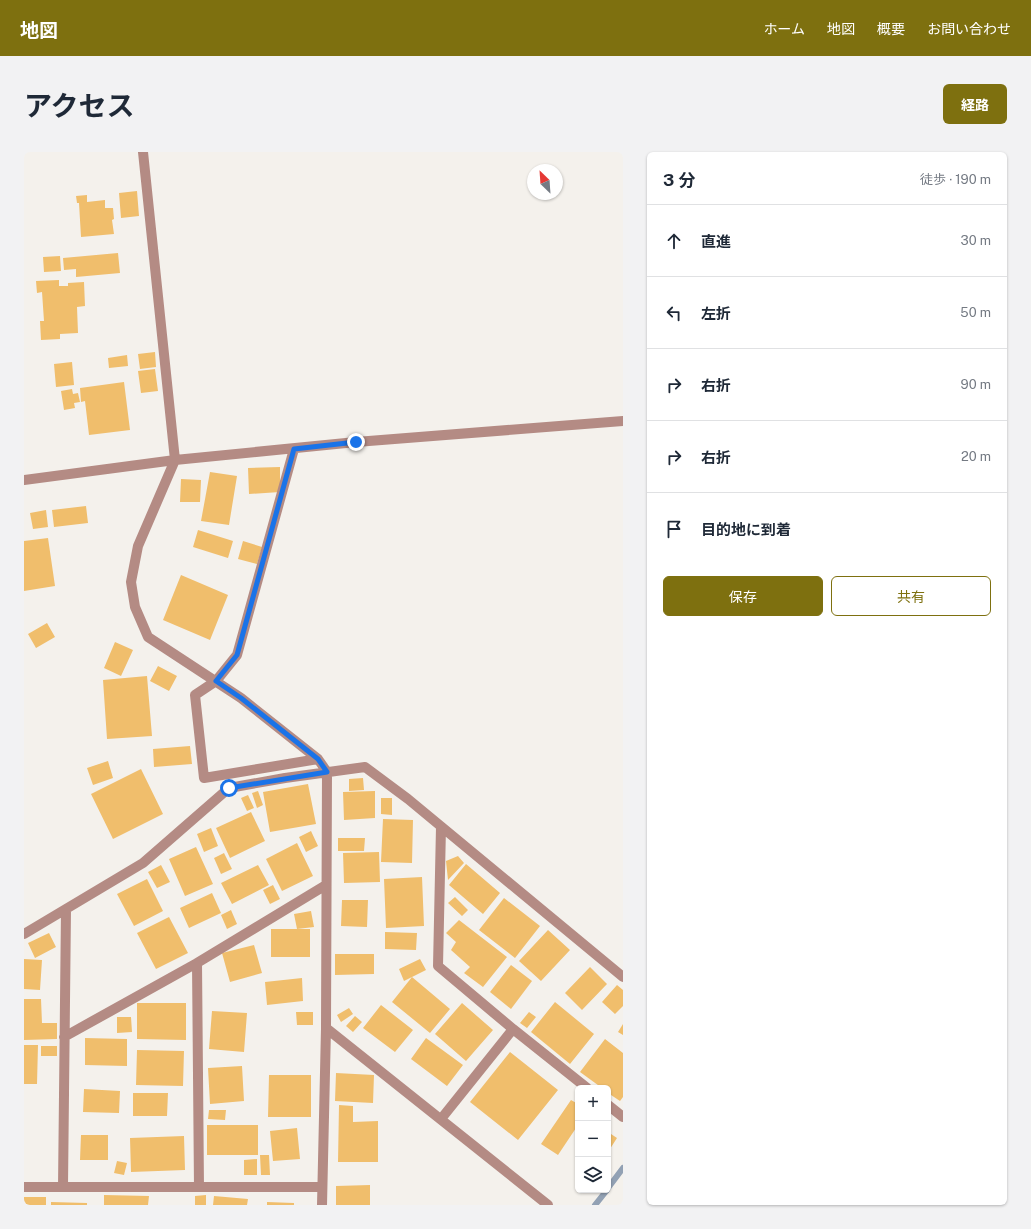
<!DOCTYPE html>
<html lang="ja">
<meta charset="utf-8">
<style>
body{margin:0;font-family:"Public Sans","Noto Sans JP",sans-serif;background:#f2f2f3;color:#1f2937}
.controls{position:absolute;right:12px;bottom:12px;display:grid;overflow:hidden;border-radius:6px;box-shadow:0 1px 3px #0004}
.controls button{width:36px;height:36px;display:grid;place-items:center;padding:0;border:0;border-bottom:1px solid #e0e1e3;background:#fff;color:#1f2937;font:20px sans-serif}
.compass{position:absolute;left:503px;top:12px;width:36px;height:36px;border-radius:50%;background:#fff;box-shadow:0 1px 3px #0004;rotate:335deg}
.stop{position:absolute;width:12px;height:12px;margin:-9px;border:3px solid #1a73e8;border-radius:50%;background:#fff}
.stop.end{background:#1a73e8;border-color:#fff;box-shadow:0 1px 4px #0008}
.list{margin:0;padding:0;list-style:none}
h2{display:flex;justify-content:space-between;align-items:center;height:52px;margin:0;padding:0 16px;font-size:17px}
h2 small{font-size:13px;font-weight:400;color:#747a83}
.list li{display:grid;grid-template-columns:26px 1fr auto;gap:12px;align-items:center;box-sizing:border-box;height:72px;padding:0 16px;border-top:1px solid #e0e1e3}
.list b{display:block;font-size:15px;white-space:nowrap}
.list em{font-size:13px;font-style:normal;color:#747a83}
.actions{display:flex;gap:8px;padding:12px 16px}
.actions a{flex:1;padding:9px 0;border:1px solid #7e700f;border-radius:6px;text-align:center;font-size:14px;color:#7e700f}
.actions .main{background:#7e700f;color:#fff}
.icon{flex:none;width:22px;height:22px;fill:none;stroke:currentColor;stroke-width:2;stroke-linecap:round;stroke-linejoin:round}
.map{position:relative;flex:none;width:599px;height:1053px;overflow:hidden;border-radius:6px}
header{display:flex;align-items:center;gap:24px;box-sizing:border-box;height:56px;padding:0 20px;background:#7e700f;color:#fff}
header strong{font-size:19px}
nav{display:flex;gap:22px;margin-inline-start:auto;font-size:14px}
.intro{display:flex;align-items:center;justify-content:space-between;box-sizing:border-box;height:96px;padding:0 24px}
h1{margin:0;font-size:28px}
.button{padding:10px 18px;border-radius:6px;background:#7e700f;color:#fff;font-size:14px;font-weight:700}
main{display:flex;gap:24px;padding:0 24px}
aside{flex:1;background:#fff;border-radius:6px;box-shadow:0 1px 3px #0004}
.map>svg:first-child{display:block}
</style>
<header>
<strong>地図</strong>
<nav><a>ホーム</a><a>地図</a><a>概要</a><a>お問い合わせ</a></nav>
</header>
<div class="intro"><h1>アクセス</h1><a class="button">経路</a></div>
<main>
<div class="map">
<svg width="599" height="1053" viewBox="0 0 599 1053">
<rect width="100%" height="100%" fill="#f4f1ec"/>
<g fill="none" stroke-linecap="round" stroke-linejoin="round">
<!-- stream -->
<path stroke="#92a1b4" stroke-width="6" d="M 584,1036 L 599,1016
M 571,1053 L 583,1038"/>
</g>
<!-- building -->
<path fill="#f0be6c" d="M 113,39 L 115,64 L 97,66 L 95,41 Z
M 63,43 L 63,50 L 81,48 L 81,56 L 89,56 L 90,67 L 88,68 L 90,82 L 57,85 L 55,51 L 53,51 L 52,44 Z
M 94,101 L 96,121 L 52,125 L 52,117 L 40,118 L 39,106 Z
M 36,104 L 37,119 L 20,120 L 19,105 Z
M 35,128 L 35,134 L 44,134 L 44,131 L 60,130 L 61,154 L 53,155 L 54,181 L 36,182 L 36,187 L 17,188 L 16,169 L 20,169 L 18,140 L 13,141 L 12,129 Z
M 131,200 L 132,215 L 116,217 L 114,202 Z
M 103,203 L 104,214 L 85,216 L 84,206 Z
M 48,210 L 50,233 L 32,235 L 30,212 Z
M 131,217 L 134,239 L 117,241 L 114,219 Z
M 100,230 L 106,278 L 65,283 L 61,249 L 57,250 L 56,236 Z
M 48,237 L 49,242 L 54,241 L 56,250 L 50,251 L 51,256 L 40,258 L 37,239 Z
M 256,315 L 256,340 L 225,342 L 224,316 Z
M 186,320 L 213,324 L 205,373 L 177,369 Z
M 157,327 L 177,328 L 176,350 L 156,350 Z
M 62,354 L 64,371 L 30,375 L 28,358 Z
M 22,358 L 24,375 L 9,377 L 6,361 Z
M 174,378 L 209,389 L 204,406 L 169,395 Z
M 24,386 L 31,434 L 0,439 L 0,389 Z
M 219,389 L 238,395 L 233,412 L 214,407 Z
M 157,423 L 204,443 L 186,488 L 139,468 Z
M 23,471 L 31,485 L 12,496 L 4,482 Z
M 91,490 L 109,498 L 97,524 L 80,516 Z
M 134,514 L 153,524 L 145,539 L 126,529 Z
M 123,524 L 128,584 L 83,587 L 79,528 Z
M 166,594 L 168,612 L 130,615 L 129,597 Z
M 84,609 L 89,626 L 69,633 L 63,616 Z
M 117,617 L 139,662 L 89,687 L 67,642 Z
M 339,626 L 340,638 L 325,639 L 325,627 Z
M 284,632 L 292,672 L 246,680 L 239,640 Z
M 234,639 L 239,653 L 233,656 L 228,641 Z
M 351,639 L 351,666 L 320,668 L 319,640 Z
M 224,643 L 230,656 L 223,659 L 217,646 Z
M 357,646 L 368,646 L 368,663 L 357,662 Z
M 227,660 L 241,689 L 206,706 L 192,676 Z
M 359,667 L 389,668 L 388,711 L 357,710 Z
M 187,676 L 194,694 L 180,700 L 173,682 Z
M 287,679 L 294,694 L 282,700 L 275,685 Z
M 314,686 L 341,686 L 340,699 L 314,699 Z
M 273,691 L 289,724 L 258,739 L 242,707 Z
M 172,695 L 189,732 L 161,744 L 145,707 Z
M 355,700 L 356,730 L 320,731 L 319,701 Z
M 200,701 L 208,717 L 197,722 L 190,706 Z
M 434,704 L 440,711 L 424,728 L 422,709 Z
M 442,712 L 476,741 L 459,762 L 425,733 Z
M 137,713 L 146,730 L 133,736 L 124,720 Z
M 234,713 L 245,733 L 208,752 L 197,731 Z
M 398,725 L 400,774 L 362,776 L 360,727 Z
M 123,727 L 139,759 L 110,774 L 93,742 Z
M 249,733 L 256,747 L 246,752 L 239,738 Z
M 188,741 L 197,761 L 165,776 L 156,756 Z
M 431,745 L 444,758 L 438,764 L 424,751 Z
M 480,746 L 516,774 L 491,806 L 455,778 Z
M 318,748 L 344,748 L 343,775 L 317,774 Z
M 207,758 L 213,772 L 203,777 L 197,763 Z
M 287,759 L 290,775 L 273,777 L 286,777 L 286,805 L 247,805 L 247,777 L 273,777 L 270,762 Z
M 145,765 L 164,801 L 132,817 L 113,781 Z
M 435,768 L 483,805 L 459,835 L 440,821 L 446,815 L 427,798 L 432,790 L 422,781 Z
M 524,778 L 546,798 L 517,829 L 495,809 Z
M 361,780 L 393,781 L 392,798 L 361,797 Z
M 25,781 L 32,795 L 11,806 L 4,791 Z
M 230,793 L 238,821 L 206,830 L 198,801 Z
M 311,802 L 350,802 L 350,822 L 311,823 Z
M 0,807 L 18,808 L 16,838 L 0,837 Z
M 396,807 L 402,818 L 380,829 L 375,817 Z
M 487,813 L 508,829 L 487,857 L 466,840 Z
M 566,815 L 583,832 L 558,858 L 541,841 Z
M 388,825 L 426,857 L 406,881 L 368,850 Z
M 278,826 L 279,849 L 243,853 L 241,830 Z
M 593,833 L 599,838 L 599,854 L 591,862 L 578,850 Z
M 0,847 L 17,847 L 18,871 L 33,871 L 33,887 L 0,888 Z
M 531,850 L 570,882 L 546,912 L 507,880 Z
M 113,851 L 162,851 L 162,888 L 113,887 Z
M 438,851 L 469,878 L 442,909 L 411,882 Z
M 357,853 L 389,878 L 371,900 L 339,876 Z
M 325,856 L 329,862 L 317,870 L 313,863 Z
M 188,859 L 223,861 L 220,900 L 185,897 Z
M 272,860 L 289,860 L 289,873 L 273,873 Z
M 505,860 L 512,865 L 503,876 L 496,871 Z
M 331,864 L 338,870 L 329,880 L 322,874 Z
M 93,865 L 107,865 L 108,880 L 93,881 Z
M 599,872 L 599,883 L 594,880 Z
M 61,886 L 103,887 L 103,914 L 61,913 Z
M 402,886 L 439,913 L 423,934 L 387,907 Z
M 581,887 L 599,901 L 599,945 L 596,949 L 584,941 L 584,936 L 578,936 L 556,920 Z
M 0,893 L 14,893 L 13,932 L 0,932 Z
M 17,894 L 33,894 L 33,904 L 17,904 Z
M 113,898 L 160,899 L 159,934 L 112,933 Z
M 486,900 L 534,938 L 494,988 L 446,950 Z
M 218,914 L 220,949 L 186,952 L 184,916 Z
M 312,921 L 350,923 L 349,951 L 311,949 Z
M 245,923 L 287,923 L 287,965 L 244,965 Z
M 60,937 L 96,939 L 95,961 L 59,960 Z
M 109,941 L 144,941 L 143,964 L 109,964 Z
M 547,948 L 554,952 L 554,973 L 534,1003 L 517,992 Z
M 315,953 L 329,954 L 329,970 L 354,969 L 354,1010 L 314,1010 Z
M 185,958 L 202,958 L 201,968 L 184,967 Z
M 183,973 L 234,973 L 234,1003 L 183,1003 Z
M 273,976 L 276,1007 L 249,1009 L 246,979 Z
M 584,980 L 593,986 L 584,1000 Z
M 57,983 L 84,983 L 84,1008 L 56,1008 Z
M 160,984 L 161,1018 L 107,1020 L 106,986 Z
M 236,1003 L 245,1003 L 246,1023 L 237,1023 Z
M 233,1007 L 233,1023 L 220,1023 L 220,1008 Z
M 93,1009 L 103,1011 L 100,1023 L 90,1021 Z
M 346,1033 L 346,1053 L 312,1053 L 312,1034 Z
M 80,1043 L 125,1044 L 124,1053 L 80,1053 Z
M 182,1043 L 182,1053 L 171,1053 L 171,1044 Z
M 190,1044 L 224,1047 L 223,1053 L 189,1053 Z
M 0,1045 L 22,1045 L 22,1053 L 0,1053 Z
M 27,1050 L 63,1051 L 63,1053 L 27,1053 Z
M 243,1050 L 270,1051 L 270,1053 L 243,1053 Z"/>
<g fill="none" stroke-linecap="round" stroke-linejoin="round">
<!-- minor -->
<path stroke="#b48b84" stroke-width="10" d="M 119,0 L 151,308 L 114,394 L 107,430 L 111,455 L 124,485 L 217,546 L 294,607 L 303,620 L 302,876 L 298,1053
M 270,297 L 213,503 L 192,529 L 171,543 L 180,626 L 294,607
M 0,328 L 151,308 L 332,290 L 599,269
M 417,675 L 414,814 L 489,877
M 0,782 L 119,711 L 205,636 L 261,626 L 341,615 L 384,647 L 599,825
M 173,811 L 302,733
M 302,876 L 524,1053
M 40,885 L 173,811 L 175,1035
M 584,953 L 599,965
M 417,967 L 489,877 L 563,936
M 0,1035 L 298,1035
M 39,1035 L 42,757"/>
</g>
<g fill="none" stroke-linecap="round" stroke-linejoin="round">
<!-- route -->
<path stroke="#1a73e8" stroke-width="5" d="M 205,636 L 303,620 L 294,607 L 217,546 L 192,529 L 213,503 L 270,297 L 332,290"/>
</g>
</svg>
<div class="controls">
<button>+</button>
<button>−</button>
<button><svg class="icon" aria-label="layers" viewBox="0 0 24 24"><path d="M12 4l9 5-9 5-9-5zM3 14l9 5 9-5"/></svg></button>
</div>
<svg class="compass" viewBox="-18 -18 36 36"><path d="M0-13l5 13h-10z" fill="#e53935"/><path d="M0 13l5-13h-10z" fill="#747a83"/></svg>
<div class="stop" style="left:205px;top:636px"></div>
<div class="stop end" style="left:332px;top:290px"></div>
</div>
<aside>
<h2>3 分<small>徒歩 · 190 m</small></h2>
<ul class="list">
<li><svg class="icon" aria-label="ahead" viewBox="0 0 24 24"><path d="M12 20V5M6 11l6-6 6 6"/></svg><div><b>直進</b></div><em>30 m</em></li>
<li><svg class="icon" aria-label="left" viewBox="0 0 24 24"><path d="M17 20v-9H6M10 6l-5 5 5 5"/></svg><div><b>左折</b></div><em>50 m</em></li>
<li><svg class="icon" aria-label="right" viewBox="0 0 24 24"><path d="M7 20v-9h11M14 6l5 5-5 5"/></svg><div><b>右折</b></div><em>90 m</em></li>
<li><svg class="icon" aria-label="right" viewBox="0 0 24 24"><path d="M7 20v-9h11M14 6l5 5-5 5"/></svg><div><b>右折</b></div><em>20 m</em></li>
<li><svg class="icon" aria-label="arrive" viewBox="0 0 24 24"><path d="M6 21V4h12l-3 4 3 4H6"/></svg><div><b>目的地に到着</b></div></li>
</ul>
<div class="actions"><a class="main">保存</a><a>共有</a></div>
</aside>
</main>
